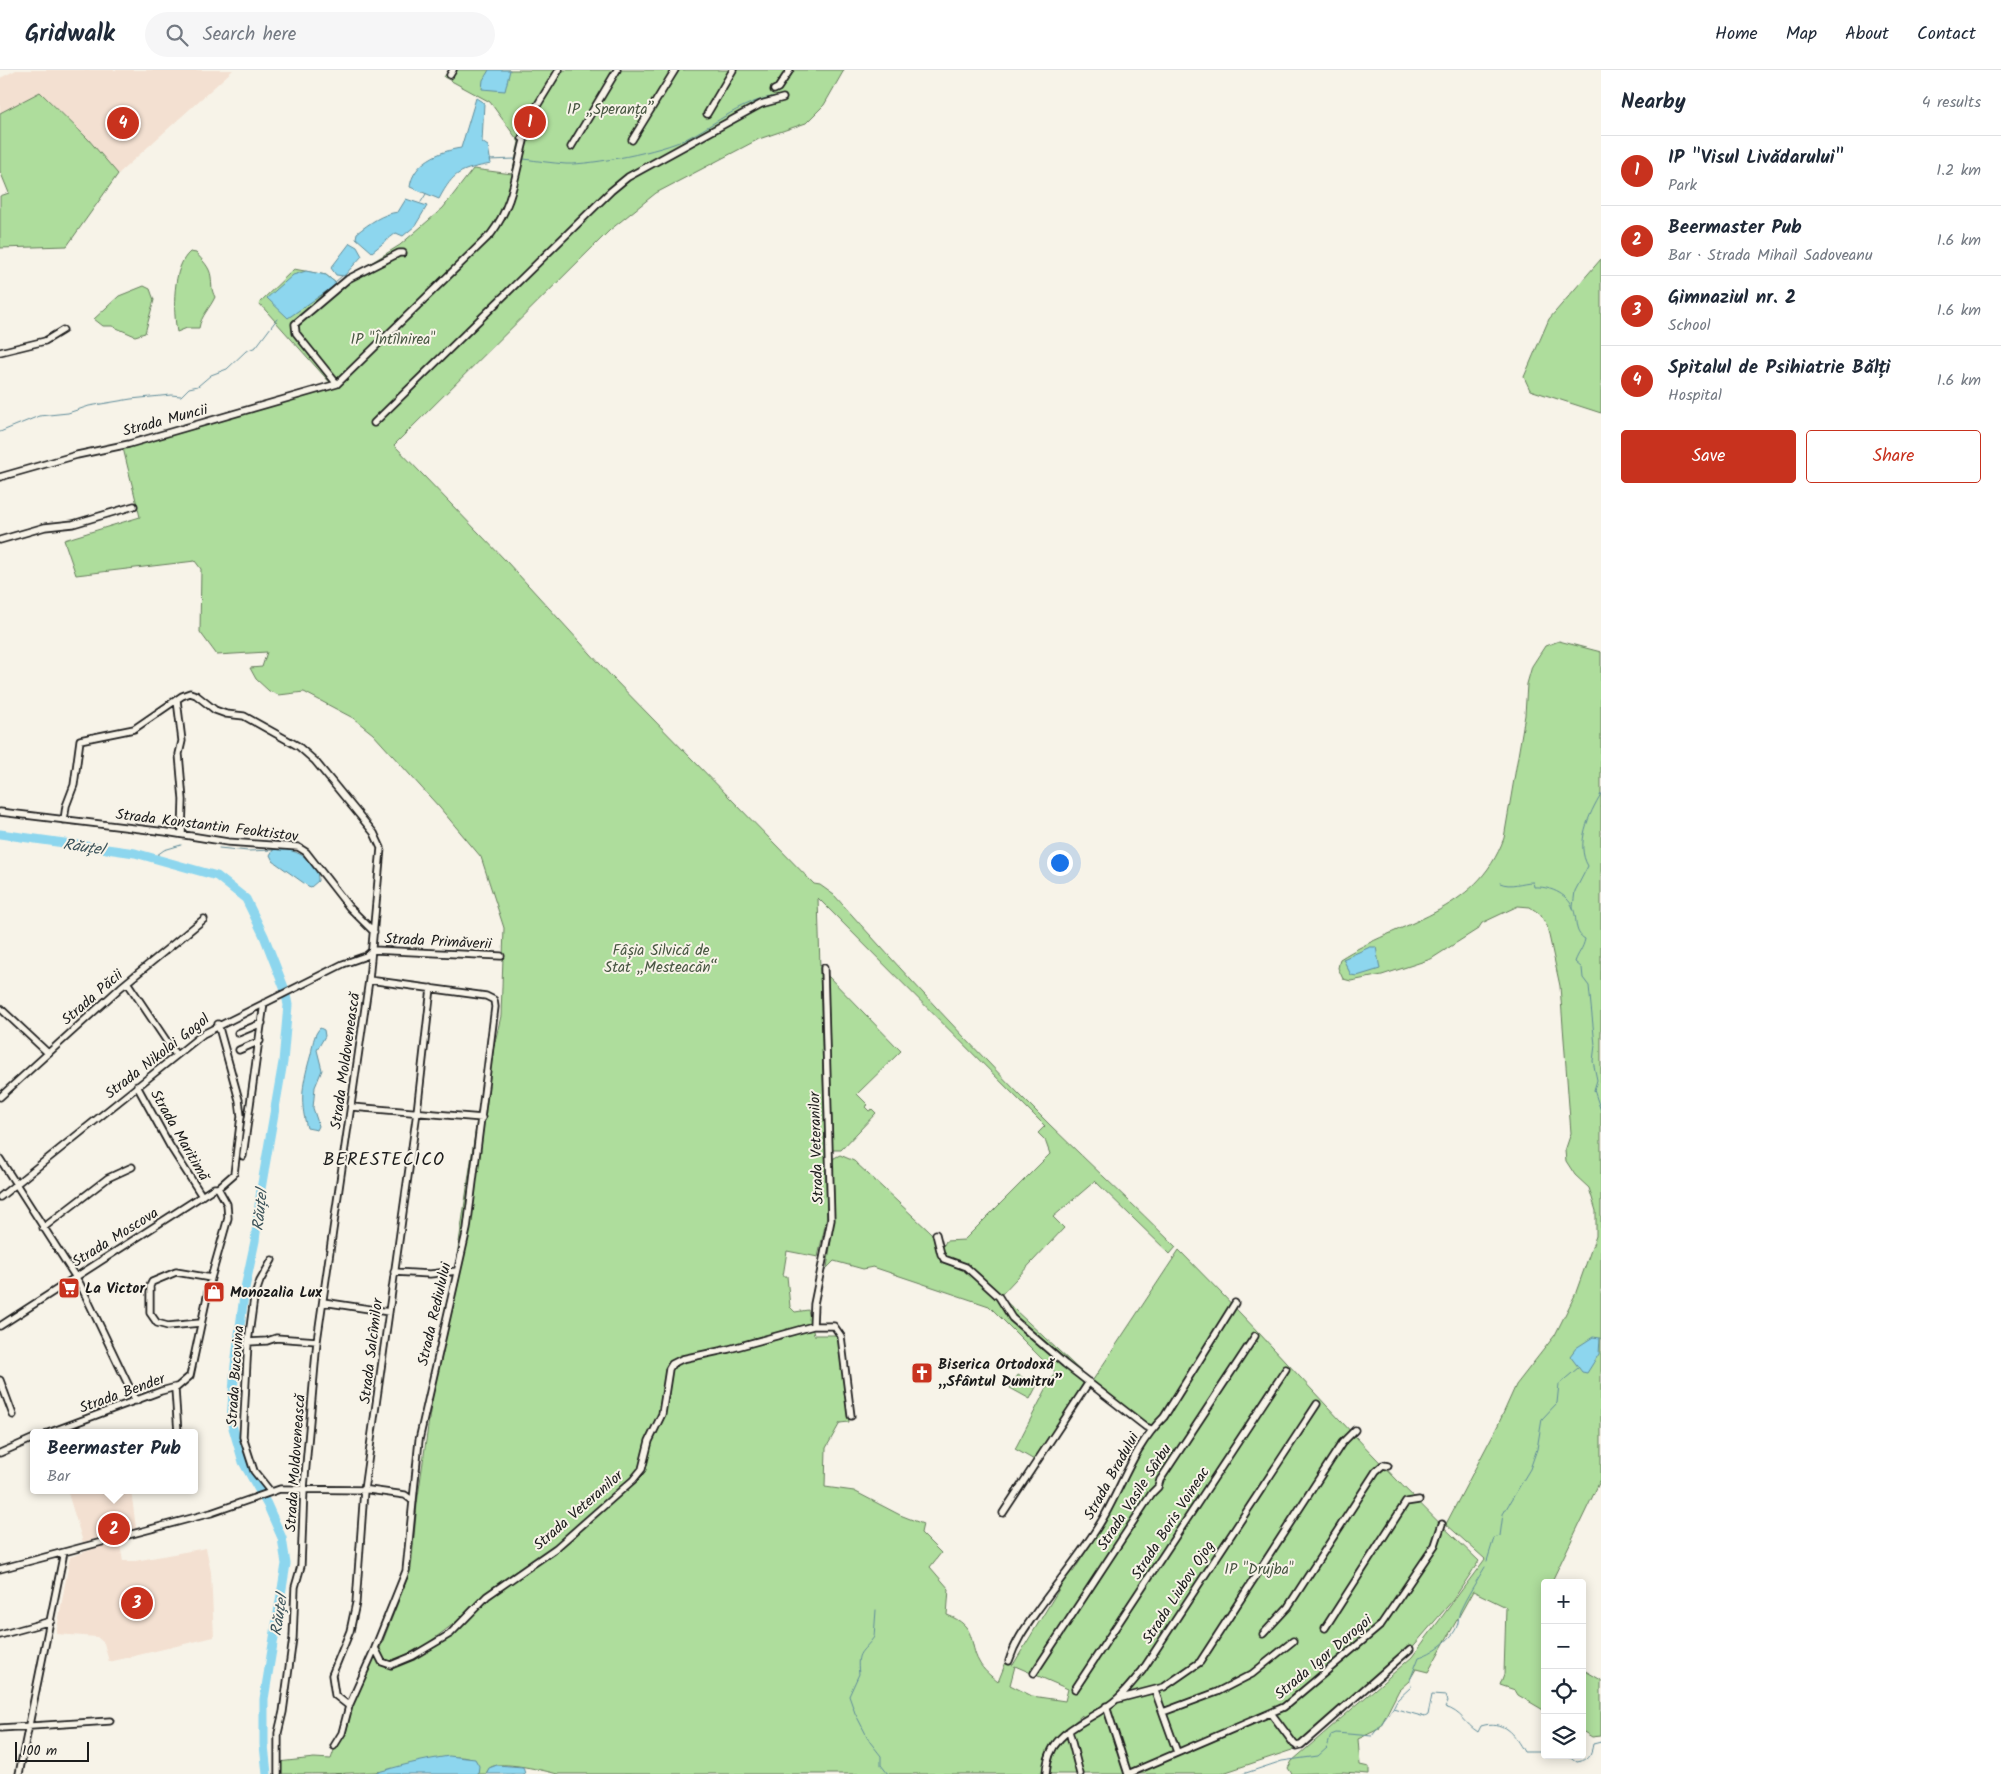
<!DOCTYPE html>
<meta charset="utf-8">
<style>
body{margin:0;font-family:Kalam,sans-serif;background:#f6f6f7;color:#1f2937}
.controls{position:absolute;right:15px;bottom:15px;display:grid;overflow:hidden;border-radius:5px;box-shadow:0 2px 12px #0003}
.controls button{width:45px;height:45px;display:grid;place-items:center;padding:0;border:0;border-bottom:1px solid #e0e1e3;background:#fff;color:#1f2937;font:25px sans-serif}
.scale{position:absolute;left:15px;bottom:12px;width:74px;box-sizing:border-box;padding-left:5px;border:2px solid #1c1c1c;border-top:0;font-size:14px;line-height:18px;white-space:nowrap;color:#1c1c1c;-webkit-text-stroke:4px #f7f3e8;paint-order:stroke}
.you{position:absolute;left:1059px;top:792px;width:18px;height:18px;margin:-12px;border:4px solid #fff;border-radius:50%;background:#1a73e8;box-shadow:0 0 0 8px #1a73e833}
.badge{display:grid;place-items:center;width:32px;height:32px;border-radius:50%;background:#c8321e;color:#fff;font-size:16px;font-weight:700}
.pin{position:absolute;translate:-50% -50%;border:2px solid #fff;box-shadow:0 1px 5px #0006}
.popup{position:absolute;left:30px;top:1359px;width:168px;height:65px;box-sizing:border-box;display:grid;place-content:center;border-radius:5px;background:#fff;filter:drop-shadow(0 1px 4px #0005);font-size:16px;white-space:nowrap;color:#747a83}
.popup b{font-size:19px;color:#1f2937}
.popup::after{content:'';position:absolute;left:50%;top:100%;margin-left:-10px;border:10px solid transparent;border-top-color:#fff}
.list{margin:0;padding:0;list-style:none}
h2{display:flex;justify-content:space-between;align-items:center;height:65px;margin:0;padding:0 20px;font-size:21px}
h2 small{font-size:16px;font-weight:400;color:#747a83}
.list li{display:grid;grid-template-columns:32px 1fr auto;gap:15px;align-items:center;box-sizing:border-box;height:70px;padding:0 20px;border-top:1px solid #e0e1e3}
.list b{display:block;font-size:19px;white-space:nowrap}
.list p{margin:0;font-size:16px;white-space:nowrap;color:#747a83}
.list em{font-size:16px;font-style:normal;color:#747a83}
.actions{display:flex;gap:10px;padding:15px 20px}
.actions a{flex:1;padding:11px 0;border:1px solid #c8321e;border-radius:5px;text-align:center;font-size:18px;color:#c8321e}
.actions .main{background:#c8321e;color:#fff}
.icon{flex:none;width:28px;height:28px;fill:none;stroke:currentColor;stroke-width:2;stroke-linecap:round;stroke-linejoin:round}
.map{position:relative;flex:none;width:1601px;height:1704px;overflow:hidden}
header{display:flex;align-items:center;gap:30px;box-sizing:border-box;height:70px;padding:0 25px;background:#fff;border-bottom:1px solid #e0e1e3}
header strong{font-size:24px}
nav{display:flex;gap:28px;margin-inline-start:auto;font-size:18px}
.search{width:350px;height:45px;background:#f6f6f7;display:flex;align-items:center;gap:12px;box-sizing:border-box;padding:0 18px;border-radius:28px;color:#747a83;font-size:19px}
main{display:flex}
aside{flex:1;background:#fff}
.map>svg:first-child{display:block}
</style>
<header>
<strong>Gridwalk</strong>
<div class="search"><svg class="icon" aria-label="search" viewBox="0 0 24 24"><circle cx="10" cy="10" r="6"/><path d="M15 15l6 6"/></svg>Search here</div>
<nav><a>Home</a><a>Map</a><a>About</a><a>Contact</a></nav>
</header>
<main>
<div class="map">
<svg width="1601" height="1704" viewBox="0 0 1601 1704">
<rect width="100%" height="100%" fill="#f7f3e8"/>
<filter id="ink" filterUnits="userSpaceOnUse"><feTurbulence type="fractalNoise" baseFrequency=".02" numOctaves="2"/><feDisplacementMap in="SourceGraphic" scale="10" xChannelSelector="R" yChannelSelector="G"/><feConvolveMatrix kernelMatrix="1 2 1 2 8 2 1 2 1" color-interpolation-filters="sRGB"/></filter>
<g filter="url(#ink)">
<!-- built -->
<path fill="#f3e0d1" d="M 16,0 L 233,0 L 118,104 L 88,69 L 40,22 L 0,43 L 0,8 Z
M 67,1420 L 131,1420 L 136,1458 L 83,1472 Z
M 119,1470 L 123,1491 L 135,1491 L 206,1478 L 211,1502 L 214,1567 L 109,1592 L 104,1573 L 97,1567 L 56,1564 L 70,1487 Z"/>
<!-- green -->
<path fill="#aedd9c" stroke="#657c5c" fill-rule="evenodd" d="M 449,0 L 844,0 L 824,35 L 806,53 L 759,69 L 656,123 L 610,160 L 394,375 L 507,492 L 611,606 L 814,814 L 820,815 L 834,825 C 904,903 975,981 1050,1055 C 1092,1096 1134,1135 1176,1177 L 1170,1184 L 1095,1111 L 1053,1147 L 1064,1158 L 1000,1226 L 1087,1307 L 1036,1391 L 1015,1379 L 1055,1302 L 989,1236 L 873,1197 L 863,1199 L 834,1191 L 827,1198 L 834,1150 L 832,1094 L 834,1088 L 840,1085 L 854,1091 L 944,1175 L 946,1171 L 964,1170 L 1050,1084 L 1045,1070 L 1038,1063 L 1045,1056 L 818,828 L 827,1147 L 818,1187 L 787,1181 L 783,1206 L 787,1206 L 790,1237 L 795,1242 L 808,1240 L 814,1265 L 835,1265 L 838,1269 L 849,1352 L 840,1353 L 826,1378 L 825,1417 L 854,1421 L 900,1445 L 923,1454 L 921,1463 L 941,1483 L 930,1497 L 949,1519 L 947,1545 C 978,1556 968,1573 979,1592 C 983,1600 991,1606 998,1612 L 1006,1592 L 1013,1595 L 1070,1501 L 1073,1502 C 1102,1458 1123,1410 1150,1365 L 1089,1316 L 1179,1180 C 1281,1282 1374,1393 1479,1491 L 1453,1530 L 1409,1581 L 1301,1677 L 1220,1704 L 1050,1704 L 1053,1684 L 1067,1666 L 1066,1661 L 1082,1649 L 1082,1645 L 1052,1673 L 1045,1687 L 1042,1704 L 557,1704 C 543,1700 507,1692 494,1696 C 489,1697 488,1700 486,1704 L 478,1704 L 476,1691 C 455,1680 428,1695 407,1699 C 365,1704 322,1704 280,1704 L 278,1692 L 314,1688 L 331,1689 L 349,1636 L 375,1578 L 380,1589 L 387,1595 C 422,1584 445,1570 469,1542 L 427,1574 L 399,1588 L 389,1591 L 382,1588 L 379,1581 L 411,1499 L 417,1434 L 436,1300 L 447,1254 L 477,1050 L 501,946 L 504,858 L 481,787 L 440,738 L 373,664 L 353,648 L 304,622 L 279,625 L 269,621 L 256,609 L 250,598 L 262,597 L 267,582 L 217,585 L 200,562 L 201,499 L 195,491 L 76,505 L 64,470 L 140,447 L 123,378 L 333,316 L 259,233 L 294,199 L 326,205 L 337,214 L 400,175 L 443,138 L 473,99 L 512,104 L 519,72 L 490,32 L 444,7 ZM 1015,1596 L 1068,1619 L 1065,1631 L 1032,1626 L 1010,1615 Z
M 40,22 L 88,69 L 118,104 L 67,176 L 0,178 L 0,126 L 9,123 L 0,101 L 0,43 Z
M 190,182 L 196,183 C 202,190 210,197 211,207 C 212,215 211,220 215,227 C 210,238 201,246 199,258 L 187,258 L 177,262 C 173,241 172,197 190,182 Z
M 1601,189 L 1601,343 L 1530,320 L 1524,307 L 1549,249 Z
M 144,216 L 150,219 L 154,230 L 145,263 L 135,266 L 112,256 L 103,256 L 94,249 L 119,226 Z
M 1559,571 L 1601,582 L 1601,1409 L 1551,1513 L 1545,1513 L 1545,1641 L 1518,1625 L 1515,1620 L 1500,1615 L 1504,1604 L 1506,1537 L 1473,1521 L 1428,1602 L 1416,1599 L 1409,1611 L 1399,1620 L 1379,1659 L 1358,1669 L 1360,1695 L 1369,1697 L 1369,1704 L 1343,1702 L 1292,1704 L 1288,1698 L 1292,1691 L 1412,1587 L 1485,1489 L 1446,1454 L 1498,1355 L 1516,1315 L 1555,1265 L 1575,1225 L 1596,1166 L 1596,1141 L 1589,1118 L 1575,1105 L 1566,1091 L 1565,1081 L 1571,1063 L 1560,916 L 1547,856 L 1540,844 L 1530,837 L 1518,836 L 1482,853 L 1478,859 L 1431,889 L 1382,905 L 1351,911 L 1343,909 L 1338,898 L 1340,889 C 1399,851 1477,844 1504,768 L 1525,645 L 1527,614 L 1532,596 L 1545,576 Z
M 826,904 L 901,981 L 857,1024 L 868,1035 L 865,1037 L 869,1041 L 872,1039 L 876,1043 L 841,1080 L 832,1080 Z
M 1018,1305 L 1037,1315 L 1030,1329 L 1010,1318 Z
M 1582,1599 L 1601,1610 L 1601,1666 L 1592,1667 L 1582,1661 Z"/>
<!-- water -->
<path fill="#8dd6ee" stroke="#608c9a" d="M 489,0 L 510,0 L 505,21 L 482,19 L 483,10 Z
M 476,28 L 484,33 L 482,72 L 488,76 L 491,94 C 460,100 454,101 439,129 L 410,117 C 413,92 440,81 461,78 Z
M 406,129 L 427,136 L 415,156 L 403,166 L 396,163 L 372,182 L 356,168 L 357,163 C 370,153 382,144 398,142 Z
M 350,173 L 357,177 L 362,186 L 344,206 L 336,205 L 331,198 Z
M 306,201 L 326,205 L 337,214 L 288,248 L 267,228 L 293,205 Z
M 279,778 C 296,780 319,790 318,811 L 311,817 L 308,816 L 273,791 L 270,785 L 273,780 Z
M 1370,877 L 1376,877 L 1380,899 L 1357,906 L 1351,905 L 1343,889 Z
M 320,958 L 324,960 L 325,966 L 317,980 L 322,1000 L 315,1017 L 313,1038 L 319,1056 L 317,1060 L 307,1058 C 299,1029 303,1012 311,984 C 313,974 313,966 320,958 Z
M 1593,1267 L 1600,1268 L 1599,1284 L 1587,1303 L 1582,1302 L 1570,1286 L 1576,1278 Z
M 449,1686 L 475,1689 L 479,1696 L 478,1704 L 372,1704 C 398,1696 422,1690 449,1686 Z
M 497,1695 L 523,1697 L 525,1704 L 486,1704 L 489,1698 Z"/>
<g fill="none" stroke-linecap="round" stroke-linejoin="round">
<!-- stream -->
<path stroke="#608c9a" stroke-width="1" d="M 524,89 C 538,91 552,93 566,94 C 592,95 662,81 686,69 C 716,54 744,29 779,26
M 489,90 L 515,89
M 421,132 L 426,124
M 334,213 L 342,206
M 0,362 L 39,346 L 68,343 L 89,336 L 131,329 L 171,325 L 181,326 L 189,318 L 198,316 L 211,305 L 227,299 L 246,281 L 256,277 L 277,249
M 219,778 L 248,781 L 273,780
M 153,788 L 164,780 L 181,775
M 1500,813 C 1511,818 1522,812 1533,812 L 1534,817 C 1548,816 1567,823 1573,838 C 1578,849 1573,862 1585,869 C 1583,879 1578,883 1575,892 L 1582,898 L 1583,908 L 1589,916 L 1595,975 L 1593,991 L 1597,1010 L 1594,1020 L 1601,1041
M 1573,837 L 1575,821 L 1588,796 C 1575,774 1589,744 1601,724
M 1487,1491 L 1494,1468 L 1500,1466 L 1503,1444 L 1530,1399 L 1537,1379 L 1542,1349 L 1557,1333 L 1559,1314 L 1578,1298
M 876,1540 L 874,1567 C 862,1584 856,1580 859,1604 L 849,1626 L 855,1643 L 870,1672 L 881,1686 L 881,1695 L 888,1704
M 1393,1638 L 1397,1630 L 1411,1617 L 1410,1610 L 1419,1587 C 1431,1584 1453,1569 1457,1556 C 1459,1552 1458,1546 1460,1541 C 1467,1526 1476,1512 1485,1497
M 1568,1685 L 1577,1692 C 1589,1690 1591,1685 1593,1674 L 1601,1672
M 1243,1704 L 1282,1691 L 1318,1686 L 1327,1678 L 1331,1665 L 1336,1663 L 1372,1666 L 1393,1638 L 1425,1647 L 1428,1645 L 1432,1625 L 1446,1626 L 1448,1631 L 1445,1637 C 1462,1642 1464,1653 1478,1662 L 1481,1656 C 1503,1649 1514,1664 1524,1682 L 1541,1682 L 1547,1687 L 1554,1685"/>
<!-- river -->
<path stroke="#8dd6ee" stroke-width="9" d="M 0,764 L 135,783 L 217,806 L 246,829 L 264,866 L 285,920 L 288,935 L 283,992 L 261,1119 L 255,1171 L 245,1218 L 235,1295 L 231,1351 L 243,1392 L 267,1434 L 282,1468 L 286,1494 L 264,1629 L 264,1675 L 267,1704"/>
<!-- minor casing -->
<g stroke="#1c1c1c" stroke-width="9">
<path id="minor" d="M 450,5 L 453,0
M 774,20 L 778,18 L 790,0
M 707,44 L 733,0
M 522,68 L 532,44 L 559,0
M 632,70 L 675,0
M 571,77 L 617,0
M 0,282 L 45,271 L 63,260
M 337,314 L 296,263 L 295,254 L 348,209 L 399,183 L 403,183
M 374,353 L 611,121 L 628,107 L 761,34 L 783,28
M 0,407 L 77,385 L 129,374 L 337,314 L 491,164 C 513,135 515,105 524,71
M 0,470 L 45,457 L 73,454 L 134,436
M 177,630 L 182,671 L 179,684 L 183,730 L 182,764
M 0,742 L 166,762 L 228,772 L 298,777 L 306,782 L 349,837 L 374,862
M 64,750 L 66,736 L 74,715 L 80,670 L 134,659 L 182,626 L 190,623 L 196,625 L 215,640 L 226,644 L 244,646 L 298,676 L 315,691 L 374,763 L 381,778 L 369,910 L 317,1271 L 304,1418 L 301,1496 L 295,1517 L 293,1568 L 283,1642 L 278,1663 L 278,1704
M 127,912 L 176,985
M 0,938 L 48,983
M 238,963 L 262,953
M 239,980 L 260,971
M 137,1016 L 170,1076 L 202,1126
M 0,1027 L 121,917 L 204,849
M 352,1037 L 482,1048
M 243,1086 L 264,933
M 0,1089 L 80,1214 L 136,1331
M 0,1127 L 203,964 L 343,894 L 366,886 L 373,880 L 501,886
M 43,1158 L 108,1108 L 132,1097
M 936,1164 L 941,1184 L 944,1189 L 966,1197 L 999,1227 L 1012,1248 L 1065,1294 L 1146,1357 L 1151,1359
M 394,1202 L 430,1204 L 457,1201
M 323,1232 L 389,1242
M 200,1253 L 168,1256 L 157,1253 L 150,1243 L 150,1216 L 152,1212 L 176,1202 L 211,1208
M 0,1256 L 214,1118 L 218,1118 L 234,1104 L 241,1046 L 239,1030 L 218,954
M 813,1256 L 814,1234 L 831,1150 L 824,898
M 248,1272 L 267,1271 L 276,1268 L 317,1271
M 0,1310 L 13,1345
M 48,1363 L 161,1321 L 176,1317
M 178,1363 L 175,1319 L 190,1306 L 211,1208 L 228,1148 L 227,1134 L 218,1118
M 0,1383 L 34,1368
M 270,1421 L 254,1401 L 243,1367 L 248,1272 L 254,1228 L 260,1211 L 272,1190
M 1003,1443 L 1089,1312
M 0,1499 L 211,1443 L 280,1419 L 369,1420 L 405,1425 L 413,1431
M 1325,1558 L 1406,1432 L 1419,1430
M 1263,1564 L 1288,1537 L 1376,1401 L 1383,1395 L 1388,1396
M 0,1565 L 51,1551
M 375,1578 L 382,1592 L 391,1595 L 413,1586 L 450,1564 L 487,1526 L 556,1478 L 633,1410 L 642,1399 L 649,1371 L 662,1344 L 669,1299 L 672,1294 L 682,1289 L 729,1279 L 813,1256 L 834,1256 L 841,1266 L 851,1346
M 1009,1591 C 1015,1572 1025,1558 1037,1541 C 1059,1510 1086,1479 1105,1445 C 1124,1411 1135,1375 1164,1347 L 1235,1233
M 1034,1603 L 1152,1423 L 1158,1417 L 1160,1410 L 1255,1266
M 1075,1619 L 1286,1299
M 1155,1621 L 1177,1682
M 1118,1629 L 1164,1617 L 1200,1592 L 1342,1373 L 1355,1360
M 349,1636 L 335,1625 L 332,1605 L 350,1561 L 356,1533 L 364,1420 L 417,1042 L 431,918
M 1106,1636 L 1128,1704 L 1284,1637 L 1380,1556 L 1435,1475 L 1442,1454
M 1163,1642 L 1217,1622 L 1252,1604 L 1293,1571
M 1271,1643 L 1294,1674 L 1297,1676 L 1301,1675 L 1410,1579
M 0,1658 L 110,1651
M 1069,1661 L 1080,1704
M 334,1676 L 342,1663 L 349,1636 L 375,1578 L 406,1501 L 419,1370 L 467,1159 L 495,937 L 494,930 L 486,926 L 369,910
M 19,1704 L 64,1482
M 1046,1704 C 1048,1657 1090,1654 1118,1628 C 1127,1620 1134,1610 1142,1601 L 1317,1334"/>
</g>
<!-- minor -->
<use href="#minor" stroke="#f7f3e8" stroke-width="5.5"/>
</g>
</g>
<!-- icons -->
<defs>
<g id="supermarket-square" transform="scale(1.125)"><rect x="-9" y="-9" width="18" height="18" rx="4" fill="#c8321e" stroke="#f7f3e8"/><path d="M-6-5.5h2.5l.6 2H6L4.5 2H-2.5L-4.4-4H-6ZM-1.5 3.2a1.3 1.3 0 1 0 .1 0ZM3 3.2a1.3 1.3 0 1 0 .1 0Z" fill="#fff"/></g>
<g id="shop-square" transform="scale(1.125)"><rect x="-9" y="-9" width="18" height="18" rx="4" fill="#c8321e" stroke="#f7f3e8"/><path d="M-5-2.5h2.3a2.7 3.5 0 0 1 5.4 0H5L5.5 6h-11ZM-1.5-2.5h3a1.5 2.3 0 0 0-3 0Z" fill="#fff"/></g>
<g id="church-square" transform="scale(1.125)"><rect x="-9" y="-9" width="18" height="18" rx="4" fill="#c8321e" stroke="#f7f3e8"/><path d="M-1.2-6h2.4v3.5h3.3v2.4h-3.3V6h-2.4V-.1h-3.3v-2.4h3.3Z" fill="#fff"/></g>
</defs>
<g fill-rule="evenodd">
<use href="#supermarket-square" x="69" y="1218"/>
<use href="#shop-square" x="214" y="1222"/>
<use href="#church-square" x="922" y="1303"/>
</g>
<g text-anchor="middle" stroke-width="4" stroke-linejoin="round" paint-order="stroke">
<!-- park labels -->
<g font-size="15" fill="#485642" stroke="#f7f3e8">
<text x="611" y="44">IP „Speranța”</text>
<text x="393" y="274">IP "Întîlnirea"</text>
<text x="661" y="885">Fâșia Silvică de<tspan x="661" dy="17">Stat „Mesteacăn“</tspan></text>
<text x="1259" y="1504">IP "Drujba"</text>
</g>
<!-- street labels -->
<g font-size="15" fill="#1c1c1c" stroke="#f7f3e8">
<text transform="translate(165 350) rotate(-15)" y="5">Strada Muncii</text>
<text transform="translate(207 755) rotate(7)" y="5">Strada Konstantin Feoktistov</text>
<text transform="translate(438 871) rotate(3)" y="5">Strada Primăverii</text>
<text transform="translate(92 927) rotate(-41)" y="5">Strada Păcii</text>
<text transform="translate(157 986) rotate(-38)" y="5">Strada Nikolai Gogol</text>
<text transform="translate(345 991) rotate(-82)" y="5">Strada Moldovenească</text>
<text transform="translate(180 1065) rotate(60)" y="5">Strada Maritimă</text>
<text transform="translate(816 1078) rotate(-92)" y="5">Strada Veteranilor</text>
<text transform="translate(115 1167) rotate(-32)" y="5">Strada Moscova</text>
<text transform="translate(434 1244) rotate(-77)" y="5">Strada Rediulului</text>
<text transform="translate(371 1281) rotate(-83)" y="5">Strada Salcîmilor</text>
<text transform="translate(235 1306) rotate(-86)" y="5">Strada Bucovina</text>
<text transform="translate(122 1323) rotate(-20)" y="5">Strada Bender</text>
<text transform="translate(295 1393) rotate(-86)" y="5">Strada Moldovenească</text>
<text transform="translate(1111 1406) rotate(-61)" y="5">Strada Bradului</text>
<text transform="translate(1134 1427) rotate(-57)" y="5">Strada Vasile Sârbu</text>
<text transform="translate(578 1440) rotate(-41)" y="5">Strada Veteranilor</text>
<text transform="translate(1170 1453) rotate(-57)" y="5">Strada Boris Voineac</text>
<text transform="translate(1178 1522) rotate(-57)" y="5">Strada Liubov Ojog</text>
<text transform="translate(1323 1587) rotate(-40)" y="5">Strada Igor Dorogoi</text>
</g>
<!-- poi labels -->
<g font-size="15" font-weight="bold" fill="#1c1c1c" stroke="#f7f3e8" text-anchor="start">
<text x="85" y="1223">La Victor</text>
<text x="230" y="1227">Monozalia Lux</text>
<text x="938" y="1299">Biserica Ortodoxă<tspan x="938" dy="17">„Sfântul Dumitru”</tspan></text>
</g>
<!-- water labels -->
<g font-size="16" font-style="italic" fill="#3e545b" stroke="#f7f3e8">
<text transform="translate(84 776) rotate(8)" y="6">Răuțel</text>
<text transform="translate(259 1140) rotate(-84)" y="6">Răuțel</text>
<text transform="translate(278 1545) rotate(-81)" y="6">Răuțel</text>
</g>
<!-- quarter labels -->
<g font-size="18" letter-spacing="1" fill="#1c1c1c" stroke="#f7f3e8">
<text x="384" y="1095">BERESTECICO</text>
</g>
</g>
</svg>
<div class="controls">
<button>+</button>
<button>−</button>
<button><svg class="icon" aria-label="locate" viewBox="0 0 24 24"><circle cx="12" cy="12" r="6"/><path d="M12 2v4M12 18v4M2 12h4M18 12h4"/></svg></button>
<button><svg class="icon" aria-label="layers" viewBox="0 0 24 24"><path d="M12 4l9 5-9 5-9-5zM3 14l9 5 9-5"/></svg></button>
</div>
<div class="scale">100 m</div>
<div class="you"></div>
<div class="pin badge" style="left:530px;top:52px">1</div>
<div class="pin badge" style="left:114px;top:1459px">2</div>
<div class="popup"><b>Beermaster Pub</b>Bar</div>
<div class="pin badge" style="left:137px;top:1533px">3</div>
<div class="pin badge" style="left:123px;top:53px">4</div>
</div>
<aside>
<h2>Nearby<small>4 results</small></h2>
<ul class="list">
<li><span class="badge">1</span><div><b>IP &quot;Visul Livădarului&quot;</b><p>Park</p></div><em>1.2 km</em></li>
<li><span class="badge">2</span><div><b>Beermaster Pub</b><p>Bar · Strada Mihail Sadoveanu</p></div><em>1.6 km</em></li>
<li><span class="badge">3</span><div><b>Gimnaziul nr. 2</b><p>School</p></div><em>1.6 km</em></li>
<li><span class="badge">4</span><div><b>Spitalul de Psihiatrie Bălți</b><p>Hospital</p></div><em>1.6 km</em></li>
</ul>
<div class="actions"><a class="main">Save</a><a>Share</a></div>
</aside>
</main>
